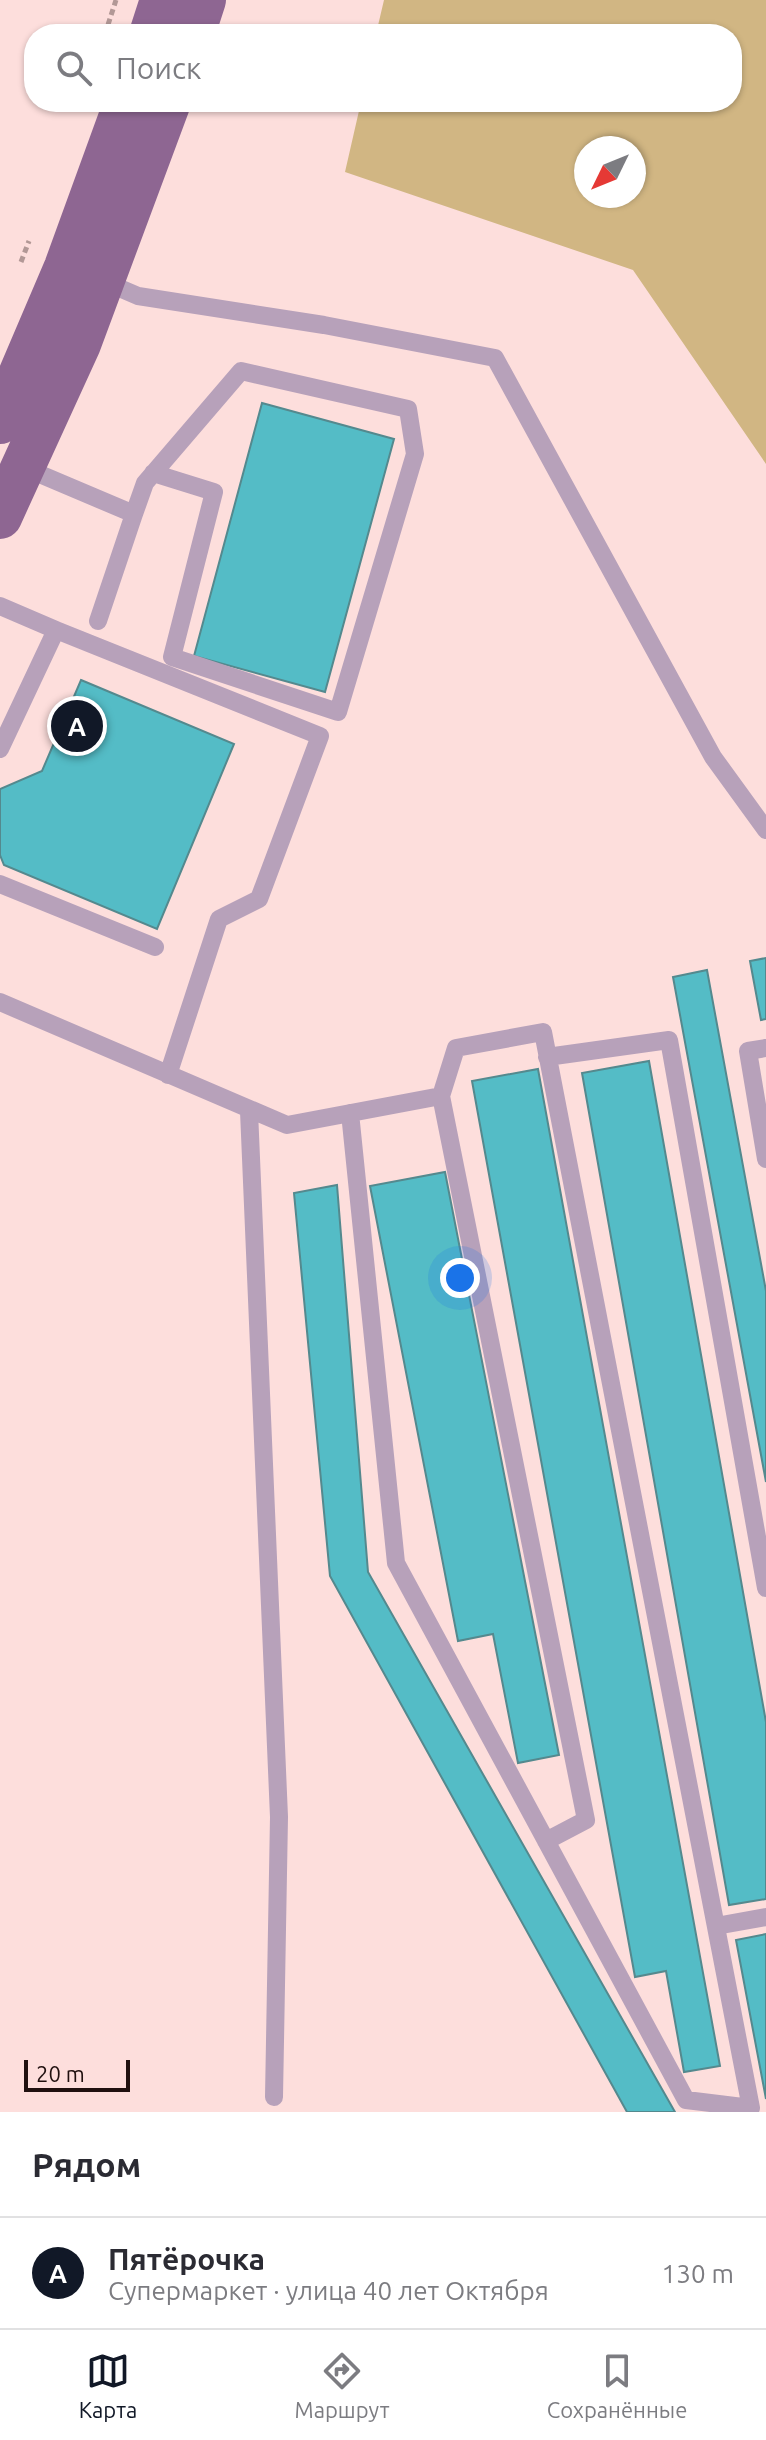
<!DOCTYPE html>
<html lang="ru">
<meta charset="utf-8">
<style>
body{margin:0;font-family:Ubuntu,sans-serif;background:#f7f7f7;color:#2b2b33}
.compass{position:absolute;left:574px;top:136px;width:72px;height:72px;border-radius:50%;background:#fff;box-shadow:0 2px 6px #0004;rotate:227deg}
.scale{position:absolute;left:24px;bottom:20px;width:106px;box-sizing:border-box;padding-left:8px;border:4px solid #20100f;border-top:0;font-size:22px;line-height:28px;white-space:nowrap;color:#20100f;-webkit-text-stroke:6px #fddedc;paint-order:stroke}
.you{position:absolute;left:460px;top:1278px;width:28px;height:28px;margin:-20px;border:6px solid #fff;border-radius:50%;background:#1a73e8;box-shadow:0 0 0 12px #1a73e833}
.badge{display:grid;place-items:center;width:52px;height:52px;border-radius:50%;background:#111827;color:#fff;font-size:26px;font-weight:700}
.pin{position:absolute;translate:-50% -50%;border:4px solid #fff;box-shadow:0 2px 8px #0006}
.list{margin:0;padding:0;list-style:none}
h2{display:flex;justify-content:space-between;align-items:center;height:104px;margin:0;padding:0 32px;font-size:34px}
h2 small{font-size:26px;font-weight:400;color:#7c7c81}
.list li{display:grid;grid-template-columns:52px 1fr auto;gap:24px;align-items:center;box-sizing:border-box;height:112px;padding:0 32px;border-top:2px solid #e1e1e2}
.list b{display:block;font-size:30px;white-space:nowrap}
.list p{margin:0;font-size:26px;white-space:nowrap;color:#7c7c81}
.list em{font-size:26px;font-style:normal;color:#7c7c81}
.icon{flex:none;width:44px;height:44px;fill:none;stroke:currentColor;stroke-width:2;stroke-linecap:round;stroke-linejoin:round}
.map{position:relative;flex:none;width:766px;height:2112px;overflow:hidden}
.search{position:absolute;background:#fff;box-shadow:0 2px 6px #0004;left:24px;right:24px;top:24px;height:88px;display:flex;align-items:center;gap:20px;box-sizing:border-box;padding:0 28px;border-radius:32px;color:#7c7c81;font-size:30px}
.sheet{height:216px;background:#fff}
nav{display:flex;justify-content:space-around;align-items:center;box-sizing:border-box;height:112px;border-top:2px solid #e1e1e2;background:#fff;font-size:22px;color:#7c7c81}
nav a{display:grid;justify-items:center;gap:4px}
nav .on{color:#111827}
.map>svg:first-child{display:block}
</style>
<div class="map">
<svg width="766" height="2112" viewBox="0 0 766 2112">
<rect width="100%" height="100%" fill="#fddedc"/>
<!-- green -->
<path fill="#d1b683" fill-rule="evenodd" d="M 384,0 L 766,0 L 766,464 L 633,270 L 345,172 L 361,102 L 732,102 L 732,34 L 376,34 ZM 586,148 L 634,148 L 634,196 L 586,196 Z"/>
<!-- building -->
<path fill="#54bcc6" stroke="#54898e" stroke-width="2" d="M 262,403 L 394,439 L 325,692 L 194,656 Z
M 81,680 L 234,744 L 157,929 L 4,865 L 0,855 L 0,789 L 42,771 Z
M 766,958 L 766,1019 L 761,1020 L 750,961 Z
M 707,970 L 766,1291 L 766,1482 L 673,977 Z
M 649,1061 L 766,1722 L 766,1899 L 729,1905 L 582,1073 Z
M 538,1069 L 720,2066 L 684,2072 L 666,1971 L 635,1977 L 472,1081 Z
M 445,1172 L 559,1755 L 518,1763 L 493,1634 L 458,1641 L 370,1186 Z
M 337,1185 L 368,1572 L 675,2112 L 627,2112 L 330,1576 L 294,1193 Z
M 766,1934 L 766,2099 L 736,1940 Z"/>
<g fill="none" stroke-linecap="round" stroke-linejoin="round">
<!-- path -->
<path stroke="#b29896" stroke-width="5" stroke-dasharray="6 4" stroke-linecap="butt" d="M 105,34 L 116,0
M 21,262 L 29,241"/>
<!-- lane -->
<path stroke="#b7a1ba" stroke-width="18" d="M 103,281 L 138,296 L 324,325 L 495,358 L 713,757 L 766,830
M 23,467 L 134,514 L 98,621
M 134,514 L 145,483 L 241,371 L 408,409 L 415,454 L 338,712 L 172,657 L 214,492 L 153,473
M 0,606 L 56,630
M 0,749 L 56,630 L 320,736 L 259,899 L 219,919 L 168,1075
M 0,884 L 155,947
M 0,1002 L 287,1125 L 441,1096 L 456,1048 L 543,1032 L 751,2108 L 686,2100 L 396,1563 L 350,1113
M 766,1048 L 748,1051 L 766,1159
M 547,1057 L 669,1040 L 766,1588
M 441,1096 L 586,1820 L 546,1841
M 249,1111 L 279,1817 L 274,2097
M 716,1926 L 766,1917"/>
<!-- primary -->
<path stroke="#8e6692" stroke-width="44" d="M 151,34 L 162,0
M 193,34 L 204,0
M 0,422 L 66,267 L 126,102
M 0,517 L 79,344 L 169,102"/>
</g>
</svg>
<svg class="compass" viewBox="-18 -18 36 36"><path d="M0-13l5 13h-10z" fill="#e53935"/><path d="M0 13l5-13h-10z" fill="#7c7c81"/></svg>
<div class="scale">20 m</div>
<div class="you"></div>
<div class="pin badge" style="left:77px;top:726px">A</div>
<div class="search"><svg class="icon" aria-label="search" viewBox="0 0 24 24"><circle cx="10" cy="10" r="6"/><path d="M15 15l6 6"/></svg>Поиск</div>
</div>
<section class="sheet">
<h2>Рядом<small></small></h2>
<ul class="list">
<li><span class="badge">A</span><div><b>Пятёрочка</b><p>Супермаркет · улица 40 лет Октября</p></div><em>130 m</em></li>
</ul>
</section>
<nav>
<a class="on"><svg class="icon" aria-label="map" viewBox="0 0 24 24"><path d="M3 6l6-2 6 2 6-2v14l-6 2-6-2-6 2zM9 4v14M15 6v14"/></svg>Карта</a>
<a><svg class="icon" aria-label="directions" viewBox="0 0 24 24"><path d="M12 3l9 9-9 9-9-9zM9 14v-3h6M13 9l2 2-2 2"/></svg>Маршрут</a>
<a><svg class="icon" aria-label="saved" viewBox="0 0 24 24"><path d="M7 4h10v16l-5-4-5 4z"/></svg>Сохранённые</a>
</nav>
